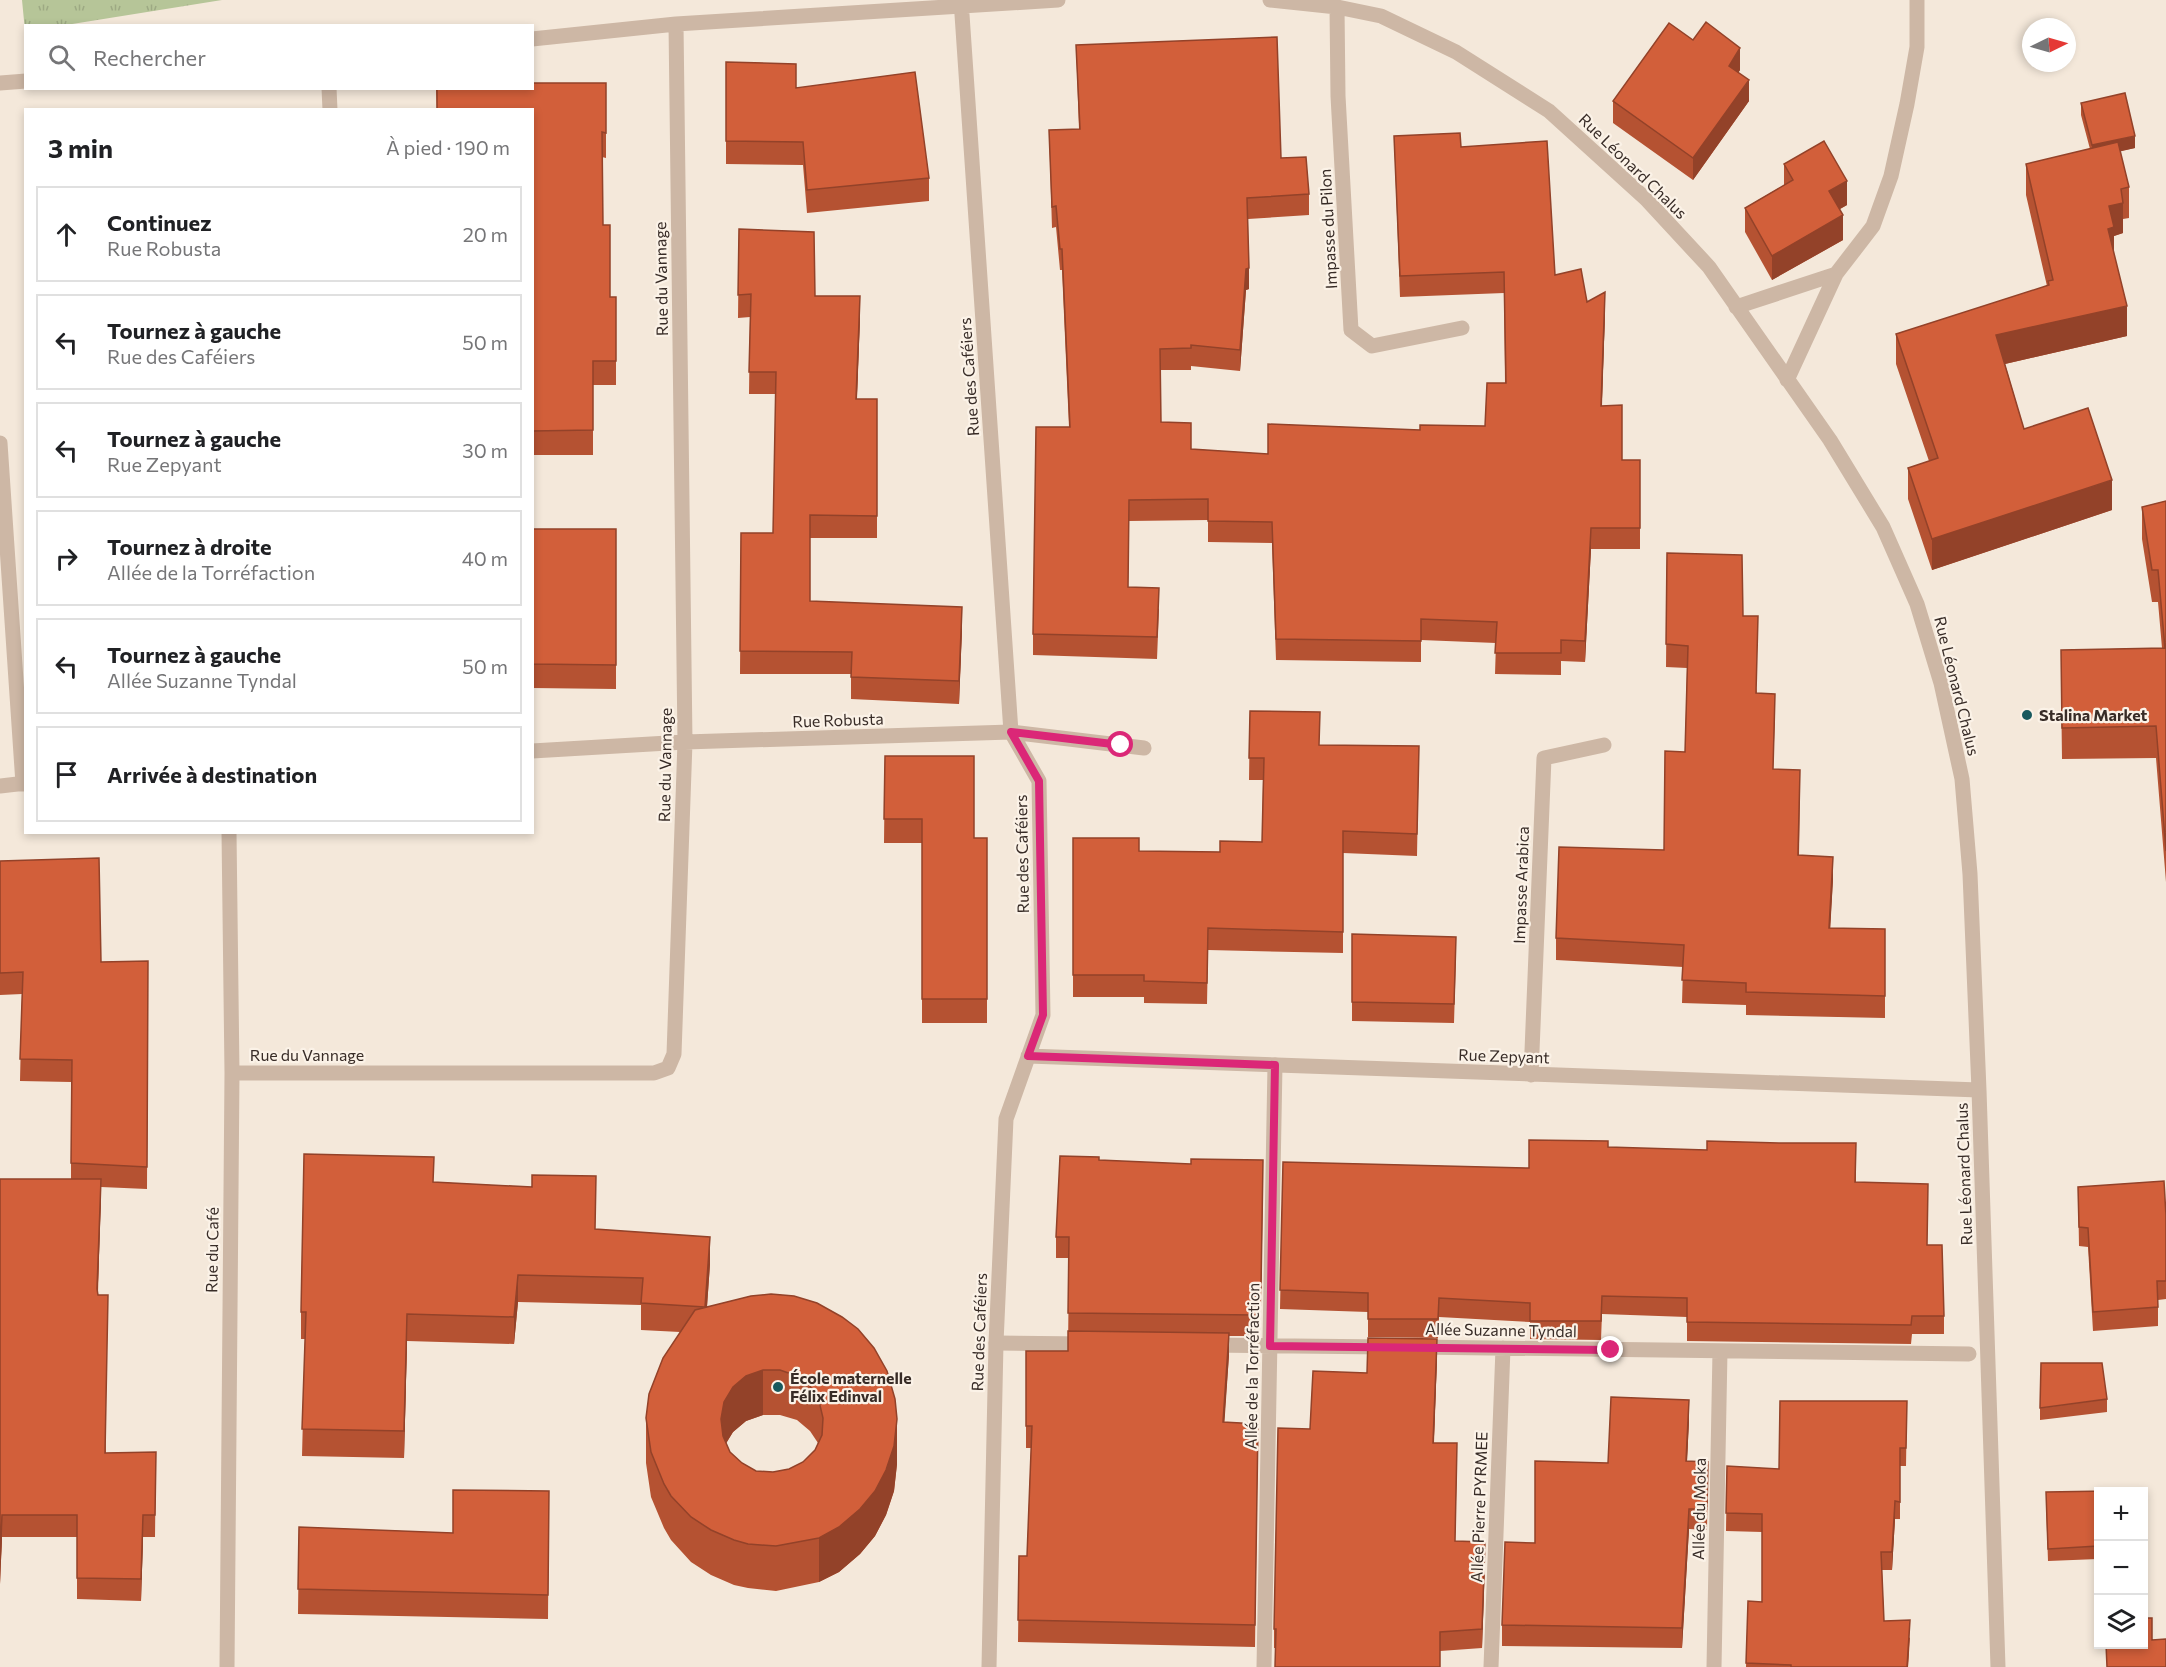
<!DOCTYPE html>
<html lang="fr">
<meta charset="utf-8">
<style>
body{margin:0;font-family:Commissioner,sans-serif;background:#f2f2f2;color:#202124}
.controls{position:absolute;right:18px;bottom:18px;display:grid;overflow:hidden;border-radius:0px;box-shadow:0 3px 9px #0003}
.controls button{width:54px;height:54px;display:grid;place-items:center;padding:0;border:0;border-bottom:2px solid #e0e0e0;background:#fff;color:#202124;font:30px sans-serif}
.compass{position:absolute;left:2022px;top:18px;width:54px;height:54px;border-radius:50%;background:#fff;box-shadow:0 3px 9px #0003;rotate:85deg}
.stop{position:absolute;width:18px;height:18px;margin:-14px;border:4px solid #db2777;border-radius:50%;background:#fff}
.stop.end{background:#db2777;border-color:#fff;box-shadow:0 2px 6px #0008}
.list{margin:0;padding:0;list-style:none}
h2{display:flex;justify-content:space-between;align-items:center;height:78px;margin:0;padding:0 24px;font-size:26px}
h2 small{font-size:20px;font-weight:400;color:#757577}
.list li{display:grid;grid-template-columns:39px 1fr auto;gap:18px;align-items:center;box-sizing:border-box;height:96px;margin:0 12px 12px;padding:0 12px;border:2px solid #e0e0e0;border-radius:0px}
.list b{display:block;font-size:22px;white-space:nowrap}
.list p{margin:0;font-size:20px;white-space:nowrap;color:#757577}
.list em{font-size:20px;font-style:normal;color:#757577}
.icon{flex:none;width:33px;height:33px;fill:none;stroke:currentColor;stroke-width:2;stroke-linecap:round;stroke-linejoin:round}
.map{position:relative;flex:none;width:2166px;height:1667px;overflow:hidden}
.search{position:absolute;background:#fff;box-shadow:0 3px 9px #0003;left:24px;top:24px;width:510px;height:66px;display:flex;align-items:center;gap:15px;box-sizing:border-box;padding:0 21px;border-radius:0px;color:#757577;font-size:22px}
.panel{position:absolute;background:#fff;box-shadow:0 3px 9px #0003;left:24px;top:108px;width:510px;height:726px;border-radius:0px}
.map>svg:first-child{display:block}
</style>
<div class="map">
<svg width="2166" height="1667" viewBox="0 0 2166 1667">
<defs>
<pattern id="grass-tufts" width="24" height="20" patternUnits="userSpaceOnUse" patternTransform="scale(1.5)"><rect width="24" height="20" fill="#b6c598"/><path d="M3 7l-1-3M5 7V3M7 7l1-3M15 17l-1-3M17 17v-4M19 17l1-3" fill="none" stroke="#9da983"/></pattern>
</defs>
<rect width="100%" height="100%" fill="#f4e8da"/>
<!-- grass -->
<path fill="url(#grass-tufts)" d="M 22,0 L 222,0 L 66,25 L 26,26 L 25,31 Z"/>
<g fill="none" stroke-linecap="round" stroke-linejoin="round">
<!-- service -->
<path stroke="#cdb7a5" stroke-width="15" d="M 996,1343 L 1087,1344
M 1210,1345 L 1387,1347
M 1417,1347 L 1969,1354
M 1264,1667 L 1275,1065
M 1491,1667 L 1503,1348
M 1714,1667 L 1720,1351"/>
<!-- minor -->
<path stroke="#cdb7a5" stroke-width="15" d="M 961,0 L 1011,732 L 1039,781 L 1043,1015 L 1006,1119 L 996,1343 L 989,1667
M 1270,0 L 1337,7 L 1381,16 L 1456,52 L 1549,111 L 1646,199 L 1709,267 L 1830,440 L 1883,527 L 1917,604 L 1941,683 L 1962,779 L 1970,874 L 1979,1090 L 1998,1667
M 1337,7 L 1338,96 L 1351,330 L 1372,346 L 1462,328
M 532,39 L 676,24 L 1058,0
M 0,83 L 26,81
M 329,88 L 330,110
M 1736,307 L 1836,274
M 1787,380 L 1836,274 L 1873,226 L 1891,176 L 1907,104 L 1917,47 L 1917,0
M 0,443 L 23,784
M 532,751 L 685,742 L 1011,732 L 1144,748
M 0,786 L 26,783
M 1028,1056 L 1979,1090
M 232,1073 L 654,1073 L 668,1068 L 674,1054 L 685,742 L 676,24
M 1531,1075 L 1544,758 L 1604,745
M 227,1667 L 232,1073 L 229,832"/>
</g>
<!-- wall -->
<path fill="#b55232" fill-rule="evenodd" d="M 1693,40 L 1740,70 L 1738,73 L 1749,101 L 1693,180 L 1613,123 L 1613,101 Z
M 1076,45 L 1281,158 L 1309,194 L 1309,215 L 1248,219 L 1249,289 L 1246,290 L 1240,371 L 1191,366 L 1191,370 L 1160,370 L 1161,422 L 1191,449 L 1268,454 L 1268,424 L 1420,430 L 1485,426 L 1505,383 L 1504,293 L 1400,297 L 1394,136 L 1461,147 L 1555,275 L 1587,302 L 1605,313 L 1602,406 L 1622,460 L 1640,460 L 1640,549 L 1591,549 L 1585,662 L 1561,661 L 1561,675 L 1495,674 L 1496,643 L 1421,640 L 1421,662 L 1276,660 L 1272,543 L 1208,542 L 1208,520 L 1129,521 L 1128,587 L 1159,609 L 1157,659 L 1033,655 L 1033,634 L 1069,427 L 1062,270 L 1060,270 L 1056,227 L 1052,228 L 1049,130 L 1079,129 Z
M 726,62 L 796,88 L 929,178 L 929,201 L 807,213 L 803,165 L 726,164 Z
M 606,83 L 606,158 L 602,157 L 603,225 L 610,297 L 616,297 L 616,385 L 593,385 L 593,455 L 532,455 L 532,110 L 437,110 L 436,88 Z
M 2081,103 L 2135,148 L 2120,151 L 2129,187 L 2129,218 L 2123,219 L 2123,233 L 2114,236 L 2114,255 L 2127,336 L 2005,364 L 2024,429 L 2112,510 L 1932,570 L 1908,499 L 1908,468 L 1929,461 L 1896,364 L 1896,334 L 2047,286 L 2026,195 L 2026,164 L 2090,149 L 2081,115 Z
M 1784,164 L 1847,205 L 1840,209 L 1843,240 L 1772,280 L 1745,232 L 1745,208 L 1784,185 Z
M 739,229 L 815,296 L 860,318 L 857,399 L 877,399 L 877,538 L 810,538 L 810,601 L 962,629 L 959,704 L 851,699 L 851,674 L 740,674 L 741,533 L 773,533 L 776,394 L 749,394 L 750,317 L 738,318 Z
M 2166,501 L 2166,882 L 2156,758 L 2062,759 L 2061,682 L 2061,650 L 2162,648 L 2158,602 L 2152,602 L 2142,539 L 2142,507 Z
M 532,529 L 616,529 L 616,689 L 532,688 Z
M 1667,553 L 1743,616 L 1757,693 L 1775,716 L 1773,769 L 1800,792 L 1799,855 L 1833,879 L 1830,928 L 1885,929 L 1885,1018 L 1746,1015 L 1746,1005 L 1682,1003 L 1683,967 L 1556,960 L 1556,938 L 1664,850 L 1685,752 L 1687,668 L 1666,667 Z
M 1250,711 L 1319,745 L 1419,746 L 1417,856 L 1343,853 L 1343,953 L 1208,950 L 1207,1004 L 1144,1003 L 1144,997 L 1073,997 L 1073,838 L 1139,851 L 1220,852 L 1262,842 L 1263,780 L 1249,780 Z
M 885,756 L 974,838 L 987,838 L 987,1023 L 922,1023 L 922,843 L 884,843 Z
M 0,861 L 101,962 L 148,961 L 147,1189 L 101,1187 L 98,1293 L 106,1453 L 156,1452 L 155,1537 L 143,1537 L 141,1601 L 77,1599 L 77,1537 L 2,1537 L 0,1584 L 0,1179 L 71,1179 L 71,1082 L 20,1081 L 22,994 L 0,995 Z
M 1352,934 L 1456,956 L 1454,1023 L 1352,1021 Z
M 1608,1147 L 1856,1162 L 1856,1182 L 1927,1245 L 1944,1316 L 1944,1334 L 1912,1334 L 1911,1344 L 1687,1341 L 1687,1317 L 1602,1314 L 1601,1340 L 1530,1339 L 1530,1322 L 1439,1317 L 1438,1338 L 1368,1337 L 1368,1312 L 1280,1309 L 1283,1162 L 1529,1168 Z
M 1099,1160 L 1263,1181 L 1261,1308 L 1256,1308 L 1256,1336 L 1229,1336 L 1229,1355 L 1224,1422 L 1258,1424 L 1255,1647 L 1018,1642 L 1019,1556 L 1027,1556 L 1031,1448 L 1026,1448 L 1026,1351 L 1068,1351 L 1069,1258 L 1056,1258 L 1056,1237 Z
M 596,1176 L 595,1229 L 710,1264 L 707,1307 L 751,1296 L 897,1464 L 894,1491 L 886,1515 L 875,1536 L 860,1554 L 839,1572 L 819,1582 L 776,1591 L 748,1588 L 734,1585 L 711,1575 L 691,1562 L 671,1540 L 664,1528 L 651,1497 L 646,1463 L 646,1418 L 680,1332 L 641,1330 L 641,1305 L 518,1302 L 514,1344 L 407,1341 L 404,1458 L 302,1456 L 305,1339 L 301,1339 L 301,1312 L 434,1182 L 532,1187 ZM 763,1415 L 780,1415 L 797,1420 L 810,1431 L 818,1443 L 815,1450 L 803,1462 L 789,1469 L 773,1472 L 756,1471 L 742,1463 L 730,1452 L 726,1443 L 733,1432 L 746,1421 Z
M 2078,1187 L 2166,1216 L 2166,1299 L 2158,1300 L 2158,1326 L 2093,1331 L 2088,1247 L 2079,1246 Z
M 1437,1358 L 1434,1443 L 1457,1462 L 1455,1541 L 1485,1561 L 1482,1648 L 1440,1651 L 1274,1648 L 1274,1629 L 1367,1373 Z
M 2107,1399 L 2107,1412 L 2040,1420 L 2040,1408 Z
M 1907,1401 L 1906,1466 L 1900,1466 L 1900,1519 L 1895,1519 L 1892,1570 L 1882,1570 L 1884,1621 L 1910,1638 L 1908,1667 L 1746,1667 L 1748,1601 L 1762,1602 L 1762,1532 L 1726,1531 L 1727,1466 L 1779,1469 Z
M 1689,1420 L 1687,1461 L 1708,1462 L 1707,1530 L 1689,1529 L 1682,1648 L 1502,1646 L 1502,1625 L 1535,1543 Z
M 549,1491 L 548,1619 L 298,1614 L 299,1527 L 453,1533 Z
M 2098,1491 L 2098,1559 L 2048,1561 L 2046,1504 Z"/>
<!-- shaded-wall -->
<path fill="#934229" d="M 1740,48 L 1740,70 L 1729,87 L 1729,66 Z
M 1749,80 L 1749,101 L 1693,180 L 1693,158 Z
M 2135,136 L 2135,148 L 2092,158 L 2092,145 Z
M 1847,181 L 1847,205 L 1829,215 L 1829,191 Z
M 2123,203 L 2123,233 L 2114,236 L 2114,258 L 2108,229 L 2109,206 Z
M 1843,215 L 1843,240 L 1772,280 L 1772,256 Z
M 1249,268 L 1249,289 L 1246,290 L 1240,371 L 1240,350 L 1246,269 Z
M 1605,292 L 1605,313 L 1601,427 L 1601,406 Z
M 860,296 L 860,318 L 856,421 L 856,399 Z
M 2127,306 L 2127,336 L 1996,366 L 1996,335 Z
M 2112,480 L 2112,510 L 1932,570 L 1932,539 Z
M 1591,528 L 1591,549 L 1585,662 L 1585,641 Z
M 962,607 L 962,629 L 959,704 L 959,681 Z
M 1833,857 L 1833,879 L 1829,951 L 1829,928 Z
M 101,1179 L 101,1201 L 97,1311 L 97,1289 Z
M 710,1237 L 710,1264 L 705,1334 L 705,1307 Z
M 518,1275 L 518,1302 L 514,1344 L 514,1317 Z
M 407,1314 L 407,1341 L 404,1458 L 404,1431 Z
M 1229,1333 L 1229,1355 L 1223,1444 L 1223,1422 Z
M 1437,1339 L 1437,1358 L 1433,1462 L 1433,1443 Z
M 763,1370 L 763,1415 L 746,1421 L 733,1432 L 724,1447 L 721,1419 L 724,1402 L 733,1387 L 746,1376 Z
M 1689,1400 L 1689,1420 L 1686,1482 L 1686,1461 Z
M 897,1419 L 897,1464 L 894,1491 L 886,1515 L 875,1536 L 860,1554 L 839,1572 L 819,1582 L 819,1538 Z
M 1895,1501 L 1895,1519 L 1892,1570 L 1892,1552 Z
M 1689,1509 L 1689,1529 L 1682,1648 L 1682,1628 Z
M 2,1515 L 2,1537 L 0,1584 L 0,1562 Z
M 143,1515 L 143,1537 L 141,1601 L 141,1579 Z
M 1485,1542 L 1485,1561 L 1482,1648 L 1482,1629 Z
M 1910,1620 L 1908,1667 L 1907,1667 Z"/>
<!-- building -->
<path fill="#d25f3a" stroke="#934229" stroke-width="1.5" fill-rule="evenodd" d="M 1706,22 L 1740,48 L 1729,66 L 1749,80 L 1693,158 L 1613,101 L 1669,23 L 1693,40 Z
M 1277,37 L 1281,158 L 1306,157 L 1309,194 L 1247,198 L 1249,268 L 1246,269 L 1240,350 L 1191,345 L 1191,348 L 1160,349 L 1161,422 L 1191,423 L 1191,449 L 1268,454 L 1268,424 L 1420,430 L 1420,425 L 1485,426 L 1487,383 L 1506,383 L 1504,272 L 1400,276 L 1394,136 L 1460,133 L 1461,147 L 1547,141 L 1555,275 L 1581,269 L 1587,302 L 1605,292 L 1601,406 L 1622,405 L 1622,460 L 1640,460 L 1640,528 L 1591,528 L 1585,641 L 1561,640 L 1561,653 L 1495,653 L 1497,622 L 1421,619 L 1421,641 L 1276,639 L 1272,522 L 1208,521 L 1208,499 L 1129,500 L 1128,587 L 1159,588 L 1157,637 L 1033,634 L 1036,427 L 1070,427 L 1062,249 L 1060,249 L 1056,206 L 1052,207 L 1049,130 L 1080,129 L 1076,45 Z
M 726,62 L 796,64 L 796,88 L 915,72 L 929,178 L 807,190 L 803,142 L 726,141 Z
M 532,83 L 606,83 L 606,133 L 602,132 L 603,225 L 610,225 L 610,297 L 616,297 L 616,361 L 593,361 L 593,430 L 532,431 L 532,110 L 437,110 L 437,88 L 532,88 Z
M 2125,93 L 2135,136 L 2092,145 L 2081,103 Z
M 1824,141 L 1847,181 L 1829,191 L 1843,215 L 1772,256 L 1745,208 L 1793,180 L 1784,164 Z
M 2118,142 L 2129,187 L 2121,189 L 2123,203 L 2109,206 L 2114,227 L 2108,229 L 2127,306 L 1996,335 L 2024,429 L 2088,408 L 2112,480 L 1932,539 L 1908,468 L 1938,458 L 1896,334 L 2049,285 L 2048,281 L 2053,280 L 2026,164 Z
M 739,229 L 814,232 L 815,296 L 860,296 L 856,399 L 877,399 L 877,516 L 810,515 L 810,601 L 962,607 L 959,681 L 851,677 L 852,652 L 740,651 L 741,533 L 773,533 L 776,372 L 749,372 L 751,294 L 738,295 Z
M 2166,501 L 2166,851 L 2156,726 L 2062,728 L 2061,650 L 2165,648 L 2158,570 L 2152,570 L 2142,507 Z
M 532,529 L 616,529 L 616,665 L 532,664 Z
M 1667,553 L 1742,555 L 1743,616 L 1758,616 L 1756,693 L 1775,694 L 1773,769 L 1800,770 L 1798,855 L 1833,857 L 1829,928 L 1885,929 L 1885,996 L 1746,992 L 1746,983 L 1682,980 L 1684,945 L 1556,938 L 1559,847 L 1664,850 L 1665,751 L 1685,752 L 1688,646 L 1666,644 Z
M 1250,711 L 1320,712 L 1319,745 L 1419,746 L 1417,834 L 1343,831 L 1343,932 L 1208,928 L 1207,983 L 1144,981 L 1144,975 L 1073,975 L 1073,838 L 1139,838 L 1139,851 L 1220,852 L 1220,841 L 1262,842 L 1264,758 L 1249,758 Z
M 885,756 L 974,756 L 974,838 L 987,838 L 987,999 L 922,999 L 922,819 L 884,819 Z
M 99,858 L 101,962 L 148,961 L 147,1167 L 71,1163 L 72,1060 L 20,1059 L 23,972 L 0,973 L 0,861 Z
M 1352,934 L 1456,937 L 1454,1004 L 1352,1002 Z
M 1529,1140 L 1608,1141 L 1608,1147 L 1707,1150 L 1707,1141 L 1779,1143 L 1856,1143 L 1855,1182 L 1928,1184 L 1927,1245 L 1942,1245 L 1944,1316 L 1912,1316 L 1911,1325 L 1687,1322 L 1687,1298 L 1602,1296 L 1601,1321 L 1530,1321 L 1530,1303 L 1439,1298 L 1438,1319 L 1368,1319 L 1368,1293 L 1280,1290 L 1283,1162 L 1529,1168 Z
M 304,1154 L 434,1157 L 433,1182 L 532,1187 L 532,1175 L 596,1176 L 595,1229 L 710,1237 L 705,1307 L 641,1303 L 643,1278 L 518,1275 L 514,1317 L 407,1314 L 404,1431 L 302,1429 L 306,1312 L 301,1312 Z
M 1060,1156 L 1099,1157 L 1099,1160 L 1191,1164 L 1191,1159 L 1263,1160 L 1261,1288 L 1256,1287 L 1256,1315 L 1068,1313 L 1069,1237 L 1056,1237 Z
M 0,1179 L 101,1179 L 97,1289 L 98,1295 L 108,1295 L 105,1453 L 156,1452 L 155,1515 L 143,1515 L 141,1579 L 77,1578 L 77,1515 L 2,1515 L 0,1562 Z
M 2164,1181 L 2166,1216 L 2166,1281 L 2157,1281 L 2158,1307 L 2093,1312 L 2088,1228 L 2079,1227 L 2078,1187 Z
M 771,1294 L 794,1296 L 817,1303 L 842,1317 L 858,1329 L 874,1348 L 887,1371 L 895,1399 L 897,1419 L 894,1446 L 886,1470 L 875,1491 L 860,1509 L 839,1527 L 819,1538 L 776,1546 L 748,1544 L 734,1540 L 711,1530 L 691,1517 L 671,1496 L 664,1484 L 651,1452 L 646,1418 L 649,1394 L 663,1358 L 695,1310 L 751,1296 ZM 763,1370 L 780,1370 L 797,1376 L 810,1386 L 819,1401 L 823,1418 L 822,1435 L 815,1450 L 803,1462 L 789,1469 L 773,1472 L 756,1471 L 742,1463 L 730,1452 L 723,1436 L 721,1419 L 724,1402 L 733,1387 L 746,1376 Z
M 1068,1331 L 1229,1333 L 1223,1422 L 1258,1424 L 1255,1625 L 1018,1620 L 1019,1556 L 1027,1556 L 1032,1426 L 1026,1426 L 1026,1351 L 1068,1351 Z
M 1368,1338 L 1437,1339 L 1433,1443 L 1457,1443 L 1455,1541 L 1485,1542 L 1482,1629 L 1440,1632 L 1440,1667 L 1275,1667 L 1276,1629 L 1274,1629 L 1278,1428 L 1310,1429 L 1313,1371 L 1367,1373 Z
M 2041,1363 L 2102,1363 L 2107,1399 L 2040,1408 Z
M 1611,1397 L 1689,1400 L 1686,1461 L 1708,1462 L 1707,1509 L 1689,1509 L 1682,1628 L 1502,1625 L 1505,1542 L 1535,1543 L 1535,1461 L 1608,1463 Z
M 1780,1401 L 1907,1401 L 1906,1448 L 1900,1448 L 1900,1502 L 1895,1501 L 1892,1552 L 1881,1552 L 1884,1621 L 1910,1620 L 1907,1667 L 1791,1667 L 1791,1665 L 1746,1663 L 1748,1601 L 1762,1602 L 1762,1514 L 1726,1513 L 1727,1466 L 1779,1469 Z
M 453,1490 L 549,1491 L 548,1595 L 298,1589 L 299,1527 L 453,1533 Z
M 2098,1491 L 2098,1546 L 2048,1549 L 2046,1492 L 2108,1491 Z
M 2144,1618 L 2152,1618 L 2152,1640 L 2166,1639 L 2166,1667 L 2107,1667 L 2106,1644 L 2144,1644 Z"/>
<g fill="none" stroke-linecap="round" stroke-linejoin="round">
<!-- route -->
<path stroke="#db2777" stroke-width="8" d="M 1121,745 L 1011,732 L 1039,781 L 1043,1015 L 1028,1056 L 1275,1065 L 1270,1346 L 1611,1350"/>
</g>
<!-- markers -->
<g fill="#18595e" stroke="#fbf2e7" stroke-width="2">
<circle cx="2027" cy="715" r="6"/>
<circle cx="778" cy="1387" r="6"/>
</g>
<g text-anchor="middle" stroke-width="4.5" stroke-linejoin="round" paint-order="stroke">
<!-- street labels -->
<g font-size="16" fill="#382c27" stroke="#fbf2e7">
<text transform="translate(1633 166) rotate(44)" y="6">Rue Léonard Chalus</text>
<text transform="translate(1328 229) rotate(-93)" y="6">Impasse du Pilon</text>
<text transform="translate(661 279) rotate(-91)" y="6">Rue du Vannage</text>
<text transform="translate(969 377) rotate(-94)" y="6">Rue des Caféiers</text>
<text transform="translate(1957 686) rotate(76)" y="6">Rue Léonard Chalus</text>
<text transform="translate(838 720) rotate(-2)" y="6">Rue Robusta</text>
<text transform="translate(665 765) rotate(-89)" y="6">Rue du Vannage</text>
<text transform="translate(1022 854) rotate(-91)" y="6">Rue des Caféiers</text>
<text transform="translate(1521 885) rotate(-88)" y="6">Impasse Arabica</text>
<text x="307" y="1061">Rue du Vannage</text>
<text transform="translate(1504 1056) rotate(2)" y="6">Rue Zepyant</text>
<text transform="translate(1964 1174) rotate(-92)" y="6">Rue Léonard Chalus</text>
<text transform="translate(212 1250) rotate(-89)" y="6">Rue du Café</text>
<text transform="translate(1501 1330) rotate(1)" y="6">Allée Suzanne Tyndal</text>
<text transform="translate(979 1332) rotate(-88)" y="6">Rue des Caféiers</text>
<text transform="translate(1252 1366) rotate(-89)" y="6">Allée de la Torréfaction</text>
<text transform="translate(1479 1507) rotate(-88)" y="6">Allée Pierre PYRMEE</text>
<text transform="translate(1699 1509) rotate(-89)" y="6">Allée du Moka</text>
</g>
<!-- poi labels -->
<g font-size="16" font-weight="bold" fill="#382c27" stroke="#fbf2e7" text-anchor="start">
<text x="2039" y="721">Stalina Market</text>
<text x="790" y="1384">École maternelle<tspan x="790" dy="18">Félix Edinval</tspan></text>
</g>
</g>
</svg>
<div class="controls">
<button>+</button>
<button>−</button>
<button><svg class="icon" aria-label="layers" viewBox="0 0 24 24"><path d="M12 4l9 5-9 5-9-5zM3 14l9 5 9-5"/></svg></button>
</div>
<svg class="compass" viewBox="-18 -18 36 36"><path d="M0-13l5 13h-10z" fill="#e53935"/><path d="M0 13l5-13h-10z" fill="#757577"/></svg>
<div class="stop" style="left:1121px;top:745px"></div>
<div class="stop end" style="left:1611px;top:1350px"></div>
<div class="search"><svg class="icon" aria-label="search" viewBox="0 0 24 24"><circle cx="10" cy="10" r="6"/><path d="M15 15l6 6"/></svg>Rechercher</div>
<section class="panel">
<h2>3 min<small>À pied · 190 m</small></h2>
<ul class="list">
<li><svg class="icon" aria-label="ahead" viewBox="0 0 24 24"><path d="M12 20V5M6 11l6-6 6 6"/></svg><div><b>Continuez</b><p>Rue Robusta</p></div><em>20 m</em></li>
<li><svg class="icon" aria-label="left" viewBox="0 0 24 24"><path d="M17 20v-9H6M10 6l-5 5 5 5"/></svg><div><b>Tournez à gauche</b><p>Rue des Caféiers</p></div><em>50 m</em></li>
<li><svg class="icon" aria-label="left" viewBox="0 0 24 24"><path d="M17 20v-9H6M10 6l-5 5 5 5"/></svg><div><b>Tournez à gauche</b><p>Rue Zepyant</p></div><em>30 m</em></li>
<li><svg class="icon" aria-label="right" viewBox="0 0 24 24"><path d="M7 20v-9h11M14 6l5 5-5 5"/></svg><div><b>Tournez à droite</b><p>Allée de la Torréfaction</p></div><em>40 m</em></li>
<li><svg class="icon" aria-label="left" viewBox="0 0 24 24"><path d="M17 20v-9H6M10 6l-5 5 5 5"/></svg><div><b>Tournez à gauche</b><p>Allée Suzanne Tyndal</p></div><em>50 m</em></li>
<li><svg class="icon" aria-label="arrive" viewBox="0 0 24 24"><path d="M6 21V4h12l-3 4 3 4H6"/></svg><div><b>Arrivée à destination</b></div></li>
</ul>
</section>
</div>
